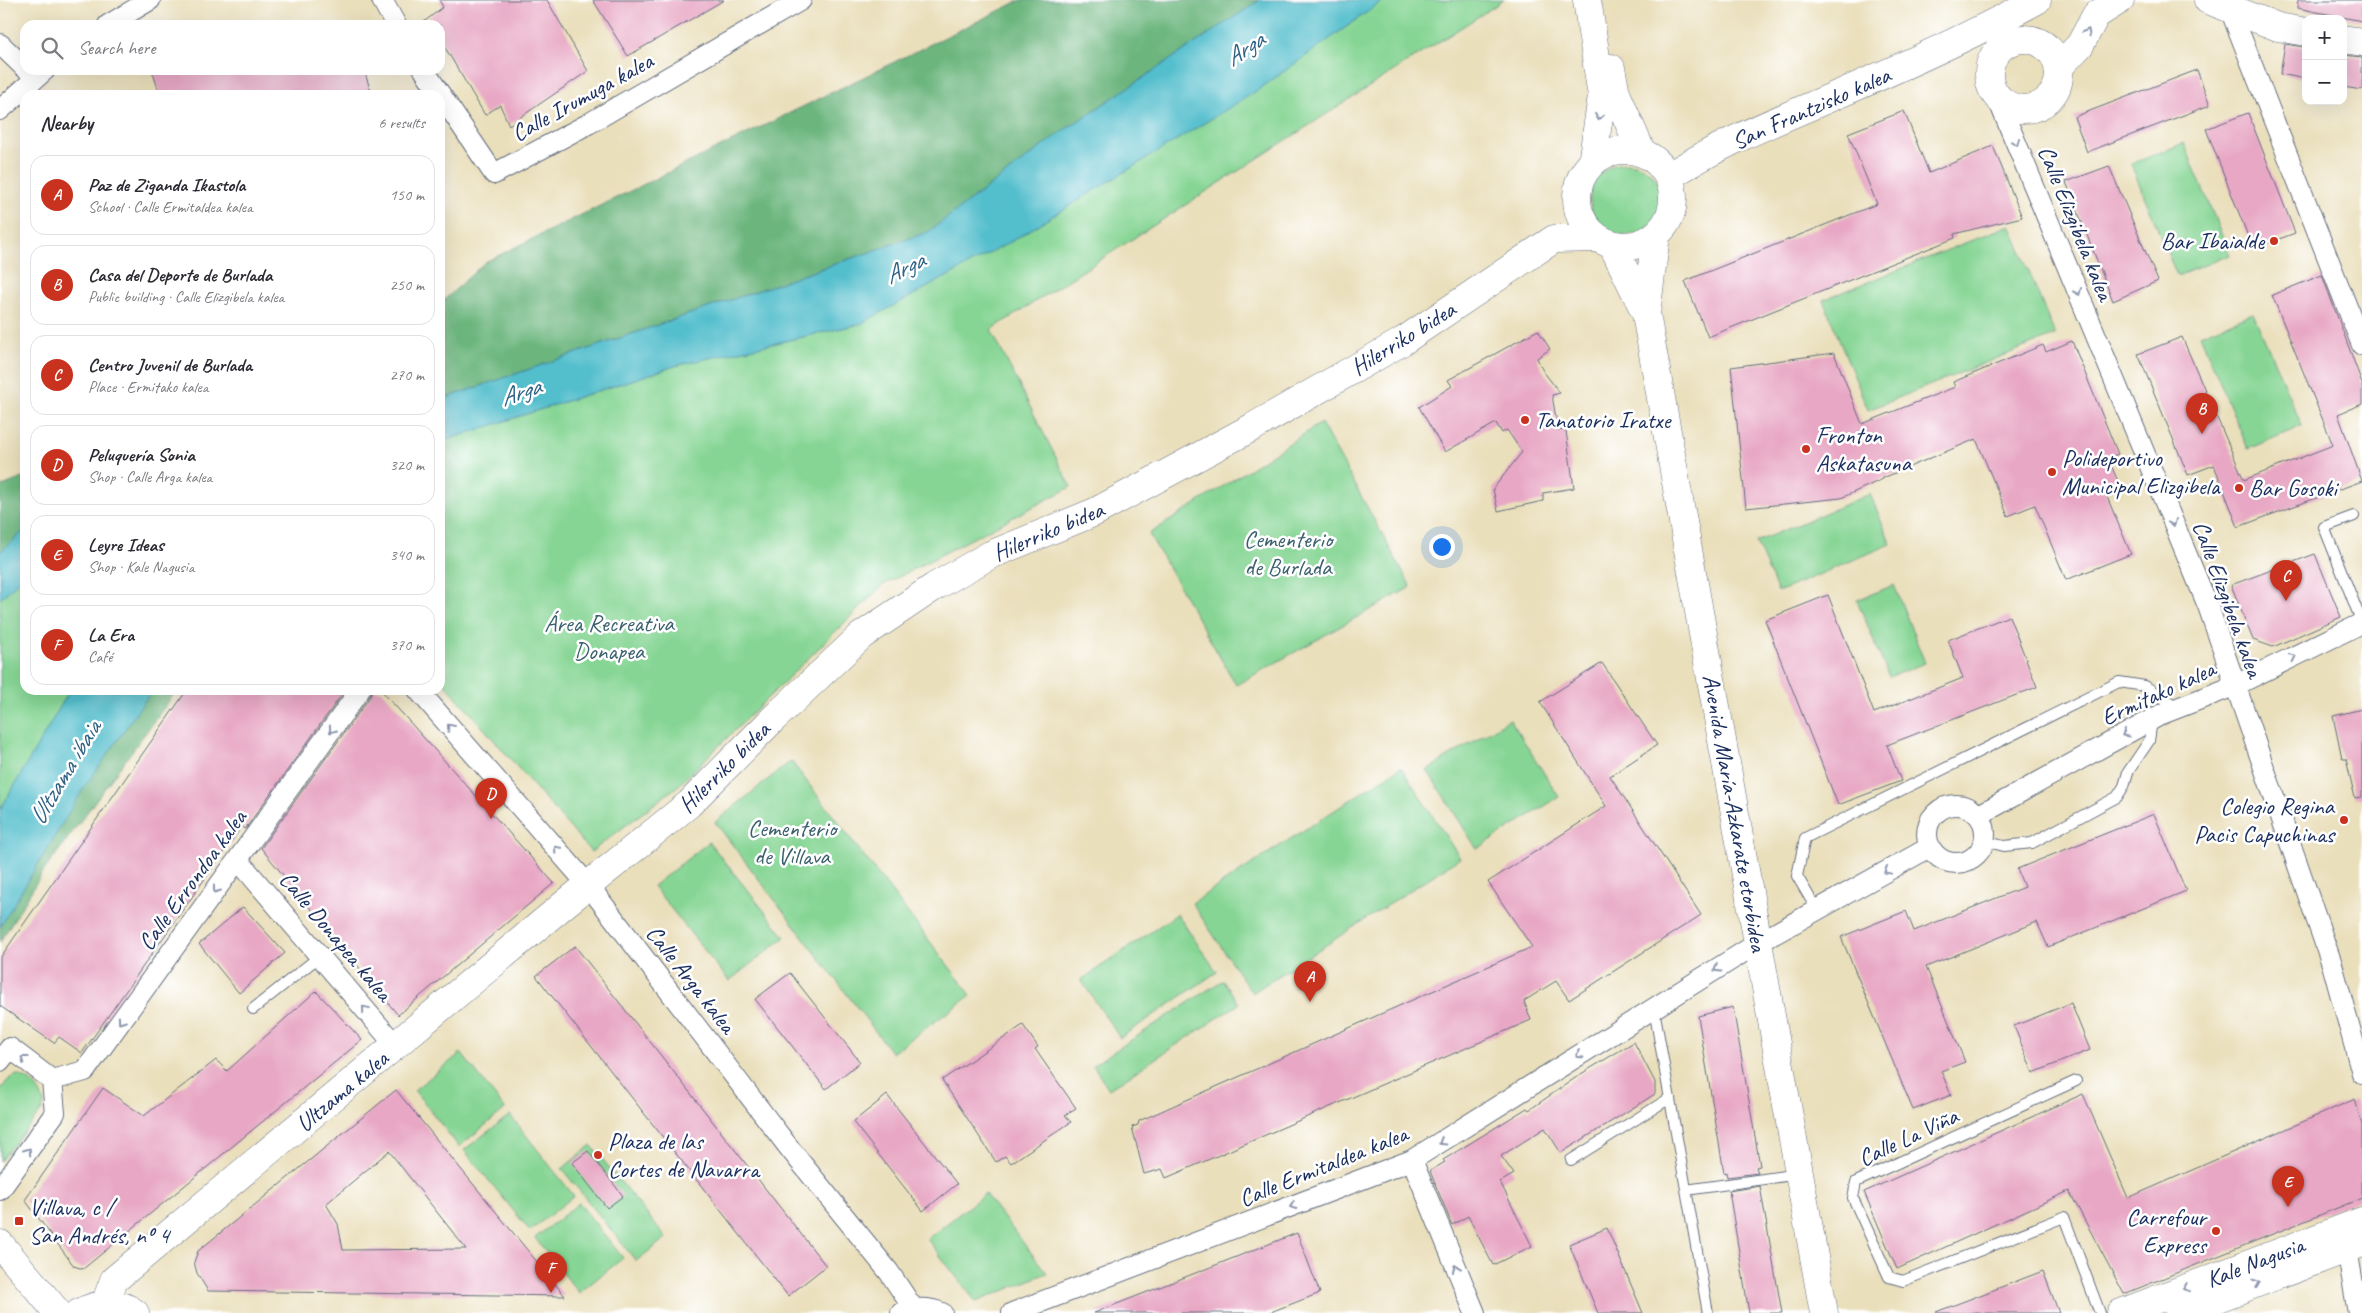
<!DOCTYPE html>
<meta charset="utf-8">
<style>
body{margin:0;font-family:Caveat,sans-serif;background:#f7f7f7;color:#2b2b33}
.controls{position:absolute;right:15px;top:15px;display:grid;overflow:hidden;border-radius:10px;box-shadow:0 5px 20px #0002}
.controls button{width:45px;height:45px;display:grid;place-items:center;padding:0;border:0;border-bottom:1px solid #e1e1e2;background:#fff;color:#2b2b33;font:25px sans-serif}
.you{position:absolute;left:1441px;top:546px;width:18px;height:18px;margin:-12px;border:4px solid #fff;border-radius:50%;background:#1a73e8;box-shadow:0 0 0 8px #1a73e833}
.badge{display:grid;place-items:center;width:32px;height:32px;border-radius:50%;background:#c8321e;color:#fff;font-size:16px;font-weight:700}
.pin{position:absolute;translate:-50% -41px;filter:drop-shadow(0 1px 2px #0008)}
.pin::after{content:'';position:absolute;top:26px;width:18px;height:15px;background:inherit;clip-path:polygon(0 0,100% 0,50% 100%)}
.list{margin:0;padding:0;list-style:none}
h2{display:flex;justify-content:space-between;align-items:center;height:65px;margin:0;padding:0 20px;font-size:21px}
h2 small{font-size:16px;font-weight:400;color:#7c7c81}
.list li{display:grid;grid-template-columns:32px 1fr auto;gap:15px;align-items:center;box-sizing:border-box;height:80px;margin:0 10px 10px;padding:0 10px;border:1px solid #e1e1e2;border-radius:15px}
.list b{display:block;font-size:19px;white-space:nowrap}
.list p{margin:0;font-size:16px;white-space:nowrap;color:#7c7c81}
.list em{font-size:16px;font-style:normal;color:#7c7c81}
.icon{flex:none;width:28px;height:28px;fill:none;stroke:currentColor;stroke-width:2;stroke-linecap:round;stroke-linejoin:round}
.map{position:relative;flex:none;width:2362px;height:1313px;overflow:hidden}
.search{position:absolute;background:#fff;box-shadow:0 5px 20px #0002;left:20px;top:20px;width:425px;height:55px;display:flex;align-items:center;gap:12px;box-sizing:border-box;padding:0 18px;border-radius:15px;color:#7c7c81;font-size:19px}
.panel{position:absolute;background:#fff;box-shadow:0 5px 20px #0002;left:20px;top:90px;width:425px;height:605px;border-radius:15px}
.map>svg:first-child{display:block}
</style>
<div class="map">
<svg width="2362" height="1313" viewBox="0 0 2362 1313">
<rect width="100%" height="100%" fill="#fff"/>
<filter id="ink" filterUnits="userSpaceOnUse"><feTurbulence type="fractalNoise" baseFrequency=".02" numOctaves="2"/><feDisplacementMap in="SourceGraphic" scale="10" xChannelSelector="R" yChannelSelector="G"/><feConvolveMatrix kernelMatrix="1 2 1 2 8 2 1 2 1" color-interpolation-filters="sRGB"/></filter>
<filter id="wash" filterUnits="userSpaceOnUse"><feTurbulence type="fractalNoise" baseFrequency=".0096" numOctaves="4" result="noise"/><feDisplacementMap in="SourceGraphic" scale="20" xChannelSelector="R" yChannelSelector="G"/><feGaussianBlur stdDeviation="1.12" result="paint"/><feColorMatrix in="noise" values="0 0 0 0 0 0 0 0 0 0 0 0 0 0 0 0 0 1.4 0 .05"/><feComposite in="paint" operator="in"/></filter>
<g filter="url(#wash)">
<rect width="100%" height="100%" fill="#eadfbb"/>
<!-- green -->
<path fill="#86d594" stroke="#508279" d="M 1384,0 L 1504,0 L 991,330 L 1071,487 L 883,585 L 679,785 L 591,852 L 440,678 L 440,442 L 678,365 L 860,324 L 1012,241 L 1258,90 Z
M 2184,143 L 2230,255 L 2177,276 L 2131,164 Z
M1590 199a36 36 0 1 1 72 0a36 36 0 1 1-72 0Z
M 2010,225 L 2055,335 L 1868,410 L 1823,300 Z
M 2253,313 L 2302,426 L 2248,449 L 2200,335 Z
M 1321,423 L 1411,587 L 1236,685 L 1149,534 Z
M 1870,494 L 1891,544 L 1778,592 L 1756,542 Z
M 25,575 L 25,690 L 70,690 L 0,810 L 0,599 Z
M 1894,585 L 1925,663 L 1889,677 L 1857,600 Z
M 1510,719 L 1559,797 L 1477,849 L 1427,770 Z
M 791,761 L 971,995 L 892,1053 L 715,822 Z
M 1401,767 L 1460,858 L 1252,993 L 1192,903 Z
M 709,842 L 785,937 L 729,981 L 653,886 Z
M 1177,914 L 1217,972 L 1120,1038 L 1081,980 Z
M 1223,980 L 1239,1004 L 1109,1089 L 1093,1065 Z
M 461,1053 L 505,1109 L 459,1147 L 414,1090 Z
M 17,1075 C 31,1079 41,1089 44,1104 L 42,1110 L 0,1161 L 0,1090 L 9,1079 Z
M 510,1115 L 574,1196 L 530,1231 L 464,1150 Z
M 591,1145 L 666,1238 L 636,1261 L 562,1169 Z
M 985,1194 L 1047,1273 L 976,1302 L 927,1239 Z
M 579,1203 L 623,1258 L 579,1293 L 535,1238 Z"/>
<!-- forest -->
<path fill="#6cb67e" stroke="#44726e" d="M 1021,0 L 1260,0 L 1063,131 L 928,232 L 440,400 L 440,304 L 485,262 Z
M 25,477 L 25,530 L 0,552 L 0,487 Z
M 152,690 L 177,690 L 43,872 L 0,942 L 0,908 Z"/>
<!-- water -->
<path fill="#52becc" stroke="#367695" d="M 1260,0 L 1384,0 L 1258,90 L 1012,241 L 860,324 L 678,365 L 440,442 L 440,400 L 928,232 L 1063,131 Z
M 25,530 L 25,575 L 0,599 L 0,552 Z
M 70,690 L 152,690 L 82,791 L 0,927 L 0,810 Z"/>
<g id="blocks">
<!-- building -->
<path fill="#e8a8c5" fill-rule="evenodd" d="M 439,0 L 547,0 L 588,71 L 509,125 L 500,105 L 485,115 L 440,39 L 440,25 L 420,25 L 443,7 Z
M 593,0 L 724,0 L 628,56 Z
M 2298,0 L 2362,0 L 2362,21 L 2297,8 Z
M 2285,44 L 2306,47 L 2306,79 L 2280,74 Z
M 2343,55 L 2362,57 L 2362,90 L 2343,87 Z
M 152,70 L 364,70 L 372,95 L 160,95 Z
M 2197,70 L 2210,105 L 2087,152 L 2074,117 Z
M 1904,111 L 1929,173 L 1993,146 L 2022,217 L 1954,234 L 1955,238 L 1708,337 L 1685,281 L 1877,204 L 1848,133 Z
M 2248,113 L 2295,233 L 2253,249 L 2206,129 Z
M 2109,166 L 2158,281 L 2113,301 L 2066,182 Z
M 2322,275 L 2362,383 L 2362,404 L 2338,414 L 2362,481 L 2238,527 L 2214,465 L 2188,475 L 2138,354 L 2182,337 L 2244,480 L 2333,445 L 2272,295 Z
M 1538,330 L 1550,349 L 1537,358 L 1543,371 L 1560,393 L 1552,395 L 1558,430 L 1566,431 L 1574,488 L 1543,493 L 1543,501 L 1498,511 L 1493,489 L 1522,452 L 1507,430 L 1502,433 L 1496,423 L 1445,452 L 1419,407 L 1452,386 L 1448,380 Z
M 2072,341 L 2118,454 L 2108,458 L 2120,486 L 2105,492 L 2131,554 L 2066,580 L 2035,505 L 2008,516 L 1976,439 L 1883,478 L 1883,479 L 1841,498 L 1746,508 L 1731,367 L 1834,353 L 1862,424 L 1955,387 L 1953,382 L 2043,345 L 2046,352 Z
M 2315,554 L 2341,617 L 2273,647 L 2253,640 L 2231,585 Z
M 1828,595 L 1874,713 L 1963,678 L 1948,640 L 2009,616 L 2037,687 L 1887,745 L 1901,781 L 1838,805 L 1765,620 Z
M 1602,663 L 1657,745 L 1610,776 L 1701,915 L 1569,1000 L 1556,981 L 1524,1001 L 1531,1020 L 1166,1178 L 1162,1169 L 1144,1174 L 1132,1127 L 1138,1125 L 1139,1121 L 1532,947 L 1488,882 L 1606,806 L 1540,702 Z
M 187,690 L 345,690 L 245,829 L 242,826 L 82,1053 L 59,1037 L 54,1043 L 0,1006 L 0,958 Z
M 372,690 L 381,690 L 554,883 L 398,1015 L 261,848 L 370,697 Z
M 2362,709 L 2362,797 L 2355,798 L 2346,759 L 2342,759 L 2333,716 Z
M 2154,814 L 2186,891 L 2048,947 L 2037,922 L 1926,967 L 1965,1062 L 1941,1071 L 1951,1095 L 1913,1110 L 1841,937 L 1906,911 L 1914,931 L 2024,887 L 2017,869 Z
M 243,907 L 285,953 L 239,993 L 199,944 Z
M 575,946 L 826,1266 L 788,1296 L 536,976 Z
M 790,973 L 860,1062 L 826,1089 L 755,999 Z
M 316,991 L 362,1040 L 83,1269 L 74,1266 L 25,1200 L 103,1088 L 144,1116 L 216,1060 L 227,1071 Z
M 2071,1003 L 2090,1050 L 2033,1073 L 2014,1026 Z
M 1733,1007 L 1760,1166 L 1756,1167 L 1758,1173 L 1727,1177 L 1726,1172 L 1724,1173 L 1698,1016 Z
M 1023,1025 L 1038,1047 L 1035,1049 L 1076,1108 L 1065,1115 L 1071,1122 L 1011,1163 L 1005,1156 L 996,1162 L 942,1080 Z
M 1634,1042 L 1655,1082 L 1655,1094 L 1561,1153 L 1545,1128 L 1501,1156 L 1514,1174 L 1500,1182 L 1532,1246 L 1493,1265 L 1468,1216 L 1452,1225 L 1430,1171 L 1445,1162 L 1443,1160 L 1527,1108 L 1529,1110 L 1581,1074 Z
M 396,1090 L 565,1296 L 208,1291 L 197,1273 L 194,1262 L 198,1251 ZM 389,1151 L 407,1174 L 466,1249 L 343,1250 L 338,1224 L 326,1204 Z
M 2083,1094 L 2128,1198 L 2355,1099 L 2362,1125 L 2362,1198 L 2124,1294 L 2069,1191 L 1897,1269 L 1864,1192 Z
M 887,1095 L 957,1184 L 923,1211 L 853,1122 Z
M 588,1151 L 623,1196 L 607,1208 L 572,1163 Z
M 1760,1186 L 1782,1313 L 1749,1313 L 1729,1191 Z
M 1607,1228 L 1643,1313 L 1598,1313 L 1569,1244 Z
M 1297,1233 L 1320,1293 L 1268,1313 L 1094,1313 Z
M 2043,1271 L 2059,1313 L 1937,1313 L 1936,1312 Z"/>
</g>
</g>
<g filter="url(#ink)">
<use href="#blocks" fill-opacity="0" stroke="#636d7f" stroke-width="1"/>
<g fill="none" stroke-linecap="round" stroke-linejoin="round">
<!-- lane casing -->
<g stroke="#636d7f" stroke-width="12">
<path id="lane" d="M 2354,516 L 2324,527 L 2362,623
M 1984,841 L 2004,846 L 2032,843 L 2117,797 L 2124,786 L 2128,772 L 2149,741 L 2151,727 L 2155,722
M 1817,910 L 1797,876 L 1805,838 L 2119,682 L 2145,686 L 2177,707
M 253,1009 L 320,956
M 1654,1009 L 1708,1313
M 2076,1081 L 1856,1182 L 1853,1198 L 1889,1277 L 1903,1281 L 2064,1217 L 2100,1313
M 1571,1160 L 1670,1098
M 1686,1190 L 1799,1174"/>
</g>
<!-- street casing -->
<g stroke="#636d7f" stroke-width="22">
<path id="street" d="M 382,0 L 396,25
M 2230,9 L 2362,345
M 108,25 L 150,0
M 0,44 L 25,68
M 424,70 L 494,174 L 588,124 L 801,0
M 1997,97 L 2208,606 L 2332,964 L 2362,1073
M 0,110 L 45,70
M 418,690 L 589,886 L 790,1149 L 889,1272 L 913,1308
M1927 834a29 29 0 1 1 58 0a29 29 0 1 1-58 0Z
M 1979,815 L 2162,714 L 2234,686 L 2362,623
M 238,860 L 396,1046
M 0,1061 L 10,1048 L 52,1080 L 55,1113 L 0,1190
M 52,1080 L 85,1071 L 360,690
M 1412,1160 L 1475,1313
M 2355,1238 L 2347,1249 L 2358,1313
M 901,1313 C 916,1307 928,1307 942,1313
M 1012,1313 L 1412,1160 L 1758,943 L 1930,847"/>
</g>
<!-- secondary casing -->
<g stroke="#636d7f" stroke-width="29">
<path id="secondary" d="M 1587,0 L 1602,96 L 1592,163
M 2208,0 L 2278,27 L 2306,32
M 2343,39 L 2362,42
M1989 74a35 35 0 1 1 70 0a35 35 0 1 1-70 0Z
M 1611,68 L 1616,93 L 1642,153
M 2058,68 L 2080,45 L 2096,15 L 2120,0
M1577 198a48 48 0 1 1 96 0a48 48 0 1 1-96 0Z
M 1668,177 C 1723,141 1786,117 1846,91 C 1911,63 1975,34 2037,0
M 1612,244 L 1646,314 L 1824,1313
M 1646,314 L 1656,235
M 0,1244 L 58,1313
M 105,1304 L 114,1280 L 566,903 L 689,804 L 772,720 L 861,636 L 934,587 L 990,555 L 1095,512 L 1253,427 L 1403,341 L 1554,239 L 1598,238
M 79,1313 C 97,1303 117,1300 135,1313
M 2121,1313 L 2362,1221
M 2179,1313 L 2362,1243"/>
</g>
<!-- lane -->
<use href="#lane" stroke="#fff" stroke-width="10"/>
<!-- street -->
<use href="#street" stroke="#fff" stroke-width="20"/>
<!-- secondary -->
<use href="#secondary" stroke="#fff" stroke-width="28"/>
</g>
<!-- one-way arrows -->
<defs><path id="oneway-chevron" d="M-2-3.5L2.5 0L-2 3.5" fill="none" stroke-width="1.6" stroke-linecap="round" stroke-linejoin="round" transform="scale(1.25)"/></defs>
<g stroke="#8d97ae">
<use href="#oneway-chevron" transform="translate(2087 32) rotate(-62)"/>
<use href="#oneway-chevron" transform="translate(1599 117) rotate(99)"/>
<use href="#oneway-chevron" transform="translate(2016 142) rotate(68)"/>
<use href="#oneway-chevron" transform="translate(2078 292) rotate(68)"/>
<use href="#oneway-chevron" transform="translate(2173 523) rotate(68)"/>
<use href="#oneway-chevron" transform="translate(2293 657) rotate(-26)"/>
<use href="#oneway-chevron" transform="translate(450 727) rotate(-131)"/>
<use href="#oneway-chevron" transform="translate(332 730) rotate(126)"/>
<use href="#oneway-chevron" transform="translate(2125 734) rotate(151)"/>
<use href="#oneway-chevron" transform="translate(557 849) rotate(-131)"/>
<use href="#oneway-chevron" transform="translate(1887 871) rotate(151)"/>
<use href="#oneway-chevron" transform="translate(216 890) rotate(126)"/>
<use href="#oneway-chevron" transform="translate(1717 969) rotate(148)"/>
<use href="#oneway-chevron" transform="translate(365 1009) rotate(-130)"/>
<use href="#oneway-chevron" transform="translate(121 1021) rotate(126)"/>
<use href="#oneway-chevron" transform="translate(1579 1055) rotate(148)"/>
<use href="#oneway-chevron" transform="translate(24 1059) rotate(-143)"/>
<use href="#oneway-chevron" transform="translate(1442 1142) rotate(148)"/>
<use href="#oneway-chevron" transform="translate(28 1151) rotate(-55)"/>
<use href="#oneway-chevron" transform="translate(1293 1206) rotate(159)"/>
<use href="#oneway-chevron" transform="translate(1456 1268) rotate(-113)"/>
<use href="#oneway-chevron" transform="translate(2257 1283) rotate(-21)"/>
<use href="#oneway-chevron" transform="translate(2186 1288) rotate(159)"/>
</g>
</g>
<!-- markers -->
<g fill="#c8321e" stroke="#fff" stroke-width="2">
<circle cx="2274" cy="241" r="5"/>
<circle cx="1525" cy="420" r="5"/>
<circle cx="1806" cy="449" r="5"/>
<circle cx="2052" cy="472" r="5"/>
<circle cx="2239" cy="488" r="5"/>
<circle cx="2344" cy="820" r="5"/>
<circle cx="598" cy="1155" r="5"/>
<rect x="14" y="1216" width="10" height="10" rx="2.5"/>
<circle cx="2216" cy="1231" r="5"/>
</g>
<g text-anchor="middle" stroke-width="5" stroke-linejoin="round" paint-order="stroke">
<!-- street labels -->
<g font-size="24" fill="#1b2f5e" stroke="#fff">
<text transform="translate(582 97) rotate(-29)" y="8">Calle Irumuga kalea</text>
<text transform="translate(1811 108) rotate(-24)" y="8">San Frantzisko kalea</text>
<text transform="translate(2076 223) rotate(68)" y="8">Calle Elizgibela kalea</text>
<text transform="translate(1403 338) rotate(-32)" y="8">Hilerriko bidea</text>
<text transform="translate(1048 531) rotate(-23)" y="8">Hilerriko bidea</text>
<text transform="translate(2228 599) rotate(70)" y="8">Calle Elizgibela kalea</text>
<text transform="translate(2158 693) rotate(-25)" y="8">Ermitako kalea</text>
<text transform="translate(724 767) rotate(-45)" y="8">Hilerriko bidea</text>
<text transform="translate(1735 813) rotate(80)" y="8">Avenida María-Azkarate etorbidea</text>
<text transform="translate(192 880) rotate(-54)" y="8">Calle Errondoa kalea</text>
<text transform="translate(336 936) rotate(50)" y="8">Calle Donapea kalea</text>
<text transform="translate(691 979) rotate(52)" y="8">Calle Arga kalea</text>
<text transform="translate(342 1091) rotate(-40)" y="8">Ultzama kalea</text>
<text transform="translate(1908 1137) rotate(-25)" y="8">Calle La Viña</text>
<text transform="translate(1323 1166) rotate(-22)" y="8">Calle Ermitaldea kalea</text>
<text transform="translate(2255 1262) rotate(-21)" y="8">Kale Nagusia</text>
</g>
<!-- poi labels -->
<g font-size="24" fill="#1b2f5e" stroke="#fff" text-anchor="start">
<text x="2264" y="249" text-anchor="end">Bar Ibaialde</text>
<text x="1535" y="428">Tanatorio Iratxe</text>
<text x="1816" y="443">Fronton<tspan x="1816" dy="28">Askatasuna</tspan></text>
<text x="2062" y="466">Polideportivo<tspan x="2062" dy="28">Municipal Elizgibela</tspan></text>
<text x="2249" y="496">Bar Gosoki</text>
<text x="2334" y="814" text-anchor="end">Colegio Regina<tspan x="2334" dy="28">Pacis Capuchinas</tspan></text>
<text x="608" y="1149">Plaza de las<tspan x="608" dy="28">Cortes de Navarra</tspan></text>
<text x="29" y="1215">Villava, c /<tspan x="29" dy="28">San Andrés, nº 4</tspan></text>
<text x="2206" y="1225" text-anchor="end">Carrefour<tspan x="2206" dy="28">Express</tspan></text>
</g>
<!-- park labels -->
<g font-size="24" fill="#3b616e" stroke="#fff">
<text x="1288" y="547">Cementerio<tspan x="1288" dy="28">de Burlada</tspan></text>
<text x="609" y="631">Área Recreativa<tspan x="609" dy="28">Donapea</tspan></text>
<text x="792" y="836">Cementerio<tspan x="792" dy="28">de Villava</tspan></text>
</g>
<!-- water labels -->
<g font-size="25" font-style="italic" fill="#2e6184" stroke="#fff">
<text transform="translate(1244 48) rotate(-34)" y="9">Arga</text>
<text transform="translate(904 267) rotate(-27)" y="9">Arga</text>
<text transform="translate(520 391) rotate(-19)" y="9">Arga</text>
<text transform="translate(64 772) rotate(-59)" y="9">Ultzama ibaia</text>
</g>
</g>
</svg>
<div class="controls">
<button>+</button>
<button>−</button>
</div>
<div class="you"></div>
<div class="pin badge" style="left:1310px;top:1002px">A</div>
<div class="pin badge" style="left:2202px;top:434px">B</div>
<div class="pin badge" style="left:2286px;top:601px">C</div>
<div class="pin badge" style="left:491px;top:819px">D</div>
<div class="pin badge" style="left:2288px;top:1207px">E</div>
<div class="pin badge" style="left:551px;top:1293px">F</div>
<div class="search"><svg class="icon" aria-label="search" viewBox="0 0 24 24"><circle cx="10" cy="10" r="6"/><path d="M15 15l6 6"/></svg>Search here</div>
<section class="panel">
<h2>Nearby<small>6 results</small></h2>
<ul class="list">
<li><span class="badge">A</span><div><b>Paz de Ziganda Ikastola</b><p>School · Calle Ermitaldea kalea</p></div><em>150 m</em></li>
<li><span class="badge">B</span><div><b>Casa del Deporte de Burlada</b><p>Public building · Calle Elizgibela kalea</p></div><em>250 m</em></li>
<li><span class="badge">C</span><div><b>Centro Juvenil de Burlada</b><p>Place · Ermitako kalea</p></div><em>270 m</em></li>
<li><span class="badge">D</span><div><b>Peluquería Sonia</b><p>Shop · Calle Arga kalea</p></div><em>320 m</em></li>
<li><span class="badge">E</span><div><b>Leyre Ideas</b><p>Shop · Kale Nagusia</p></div><em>340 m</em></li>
<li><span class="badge">F</span><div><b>La Era</b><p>Café</p></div><em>370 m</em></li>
</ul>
</section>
</div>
